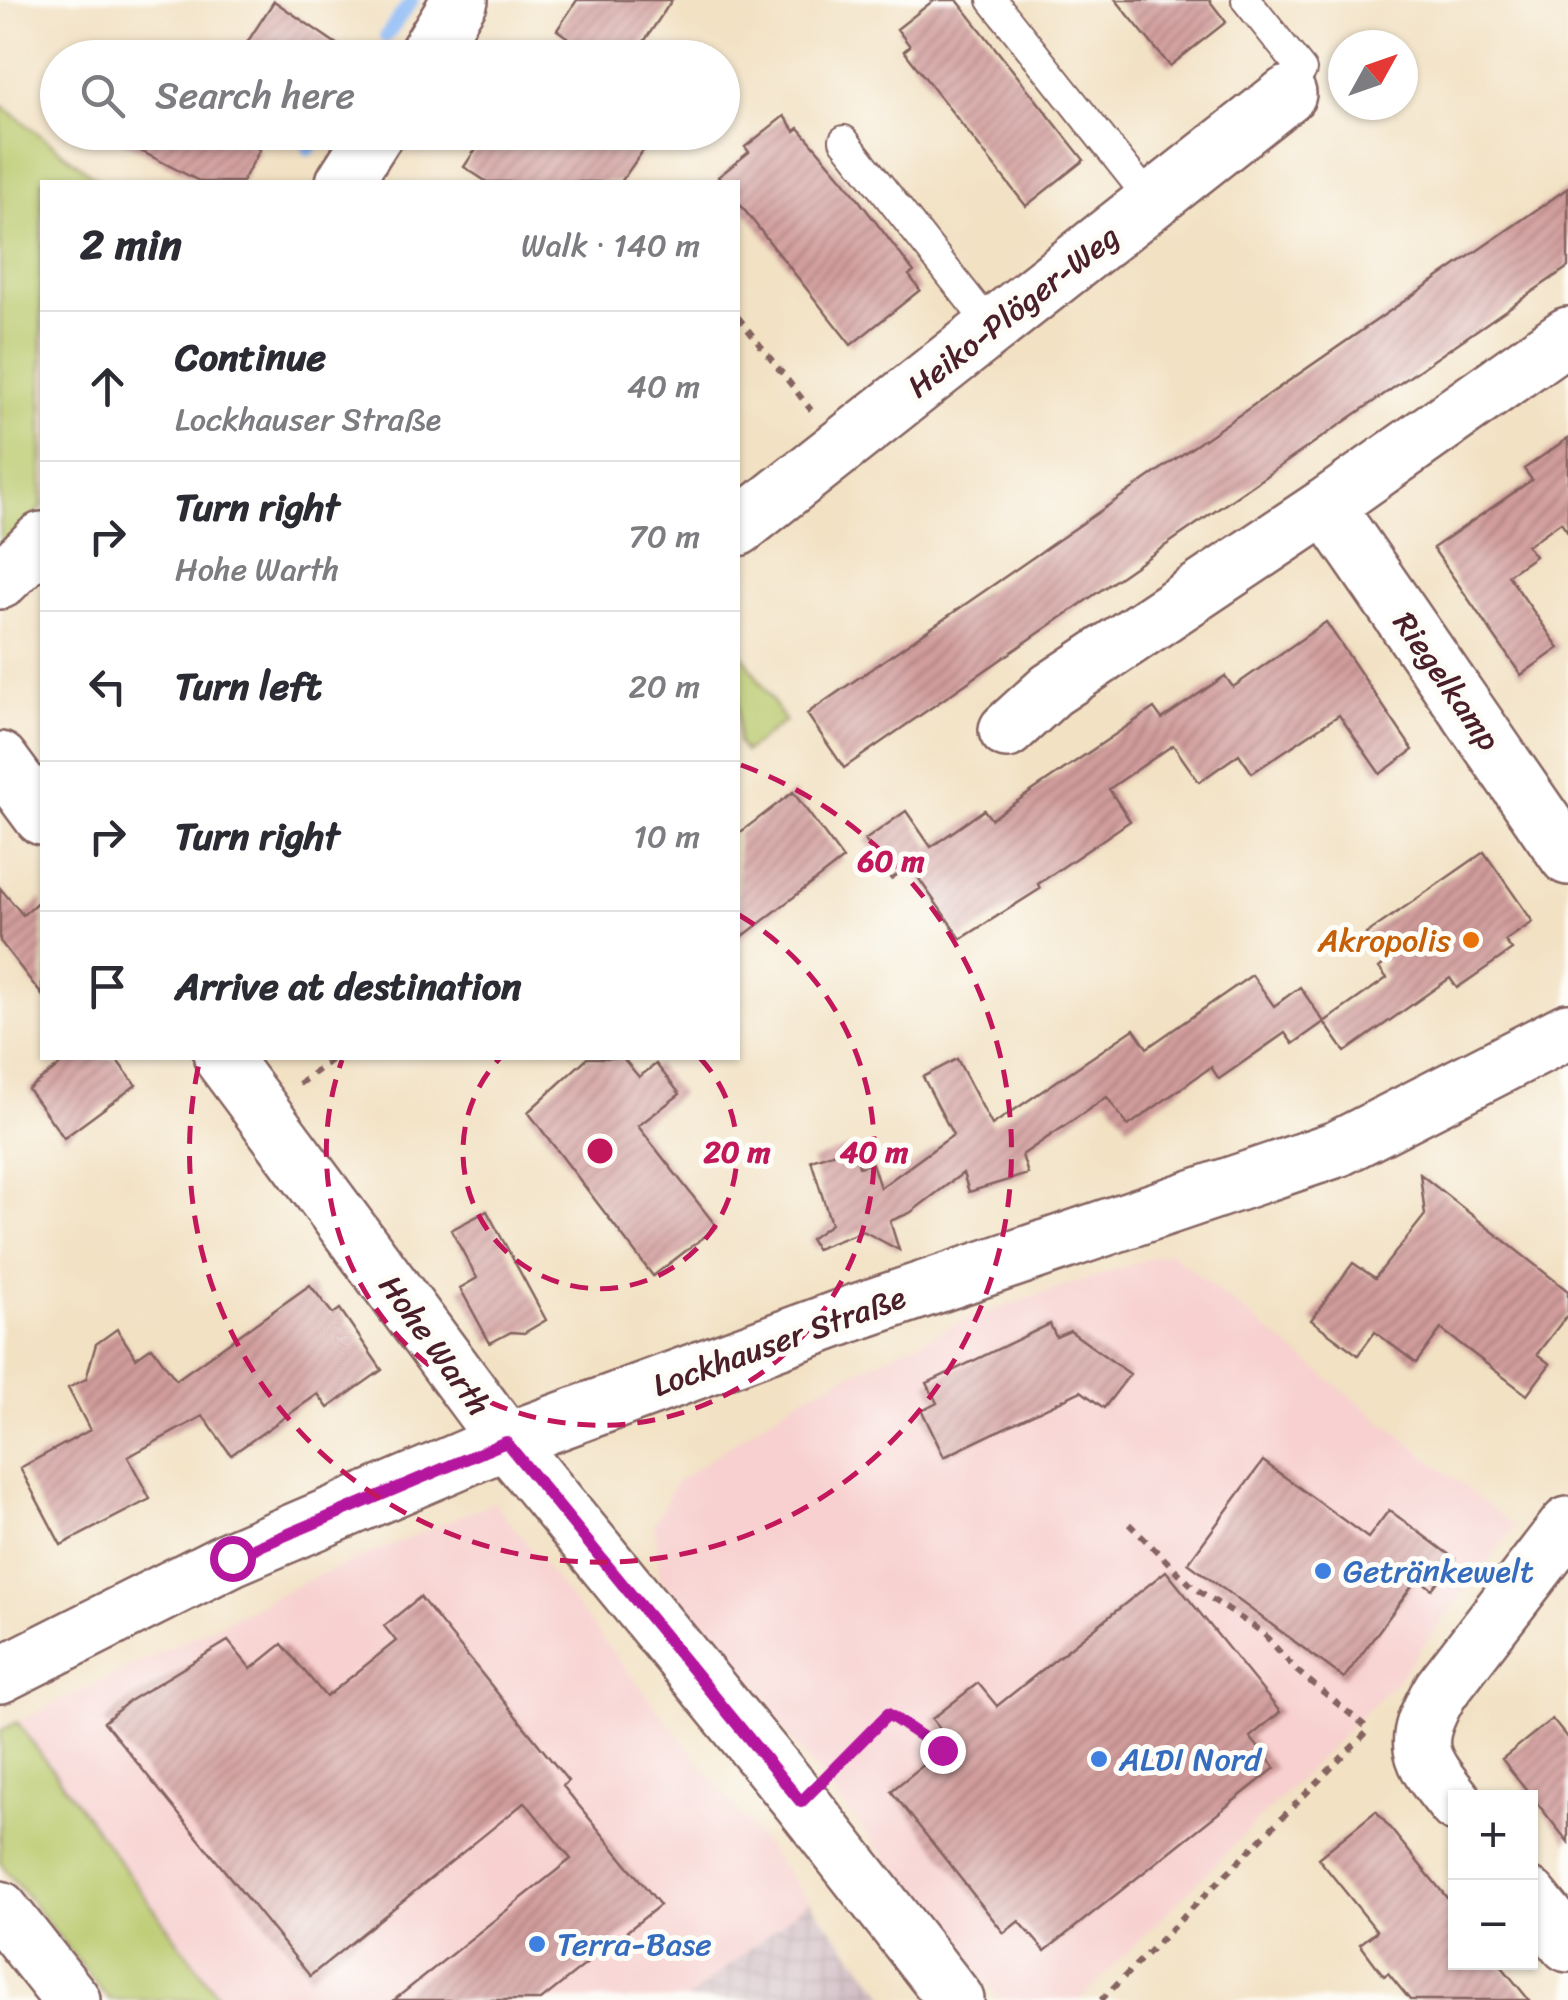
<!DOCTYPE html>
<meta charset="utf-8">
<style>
body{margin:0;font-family:Sriracha,sans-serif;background:#f7f7f7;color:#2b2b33}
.controls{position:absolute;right:30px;bottom:30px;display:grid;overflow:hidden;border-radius:0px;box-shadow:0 2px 8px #0004}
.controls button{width:90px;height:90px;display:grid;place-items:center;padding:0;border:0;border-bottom:2px solid #e1e1e2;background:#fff;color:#2b2b33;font:50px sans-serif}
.compass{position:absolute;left:1328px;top:30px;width:90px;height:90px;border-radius:50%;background:#fff;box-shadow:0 2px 8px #0004;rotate:50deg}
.stop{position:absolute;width:30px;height:30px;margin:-22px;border:8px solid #b5179e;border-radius:50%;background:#fff}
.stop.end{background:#b5179e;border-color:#fff;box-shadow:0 2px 10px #0008}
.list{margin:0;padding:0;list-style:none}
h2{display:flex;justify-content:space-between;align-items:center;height:130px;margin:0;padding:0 40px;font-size:42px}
h2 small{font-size:32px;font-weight:400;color:#7c7c81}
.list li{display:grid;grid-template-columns:65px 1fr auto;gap:30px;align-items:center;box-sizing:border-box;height:150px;padding:0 40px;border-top:2px solid #e1e1e2}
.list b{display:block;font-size:38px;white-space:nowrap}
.list p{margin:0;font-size:32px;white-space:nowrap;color:#7c7c81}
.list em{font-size:32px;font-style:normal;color:#7c7c81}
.icon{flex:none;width:55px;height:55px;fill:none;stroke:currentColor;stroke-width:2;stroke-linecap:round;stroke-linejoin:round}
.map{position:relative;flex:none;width:1568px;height:2000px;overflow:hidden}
.search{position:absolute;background:#fff;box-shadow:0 2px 8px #0004;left:40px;top:40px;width:700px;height:110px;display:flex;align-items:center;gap:25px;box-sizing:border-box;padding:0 35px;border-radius:55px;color:#7c7c81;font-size:38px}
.panel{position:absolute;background:#fff;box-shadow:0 2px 8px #0004;left:40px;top:180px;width:700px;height:880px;border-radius:0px}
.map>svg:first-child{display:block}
</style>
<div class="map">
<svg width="1568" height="2000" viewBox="0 0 1568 2000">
<defs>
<pattern id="industrial-grid" width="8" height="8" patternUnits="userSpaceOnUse" patternTransform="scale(2.5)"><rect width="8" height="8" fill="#d2bec5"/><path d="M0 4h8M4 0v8" fill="none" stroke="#b6a3a9"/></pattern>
<pattern id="building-hatch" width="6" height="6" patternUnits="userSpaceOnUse" patternTransform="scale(2.5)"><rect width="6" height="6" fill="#d19d9c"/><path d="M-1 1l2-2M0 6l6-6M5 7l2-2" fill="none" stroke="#ac7f7f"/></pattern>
</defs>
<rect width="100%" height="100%" fill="#fdfcf7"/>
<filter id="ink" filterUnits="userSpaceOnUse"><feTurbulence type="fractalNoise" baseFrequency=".01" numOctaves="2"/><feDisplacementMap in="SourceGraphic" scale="20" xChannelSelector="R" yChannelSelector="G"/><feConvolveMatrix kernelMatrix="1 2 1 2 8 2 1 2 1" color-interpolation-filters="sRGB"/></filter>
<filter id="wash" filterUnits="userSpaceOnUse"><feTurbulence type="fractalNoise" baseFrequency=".0048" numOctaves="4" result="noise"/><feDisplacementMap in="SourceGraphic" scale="40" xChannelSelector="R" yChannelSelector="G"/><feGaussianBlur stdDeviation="2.25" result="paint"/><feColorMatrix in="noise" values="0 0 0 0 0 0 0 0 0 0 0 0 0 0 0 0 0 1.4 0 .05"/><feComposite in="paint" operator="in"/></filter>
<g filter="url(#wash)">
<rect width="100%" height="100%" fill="#f2e1c3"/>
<!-- built -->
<path fill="#f7d0cf" d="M 1169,1252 L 1515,1527 L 1396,1681 L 1080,2000 L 1000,2000 L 660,1578 L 654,1524 L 675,1483 L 799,1398 L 969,1318 Z
M 494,1502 L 809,1901 L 687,2000 L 221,2000 L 17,1722 L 319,1575 Z"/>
<!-- industrial -->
<path fill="url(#industrial-grid)" d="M 809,1901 L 890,2000 L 687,2000 Z"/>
<!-- green -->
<path fill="#b9c96c" stroke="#82744c" stroke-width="2.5" d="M 0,104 L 101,182 L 42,182 L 42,507 L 0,548 Z
M 738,647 L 785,721 L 745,752 L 738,743 Z
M 17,1722 L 221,2000 L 109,2000 L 0,1863 L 0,1731 Z"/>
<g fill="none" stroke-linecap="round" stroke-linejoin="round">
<!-- stream -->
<path stroke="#8bbaf6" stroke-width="14" d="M 386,36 L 412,0
M 309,149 L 321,132"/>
</g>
<g id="blocks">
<!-- building -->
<path fill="url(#building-hatch)" d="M 577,0 L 672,0 L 633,58 L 596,58 L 557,30 Z
M 934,0 L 957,0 L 1084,160 L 1026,206 L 904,51 L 910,46 L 897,29 Z
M 1116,0 L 1209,0 L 1226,22 L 1170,66 Z
M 274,1 L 357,58 L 237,58 Z
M 784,116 L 795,131 L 799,128 L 845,182 L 914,272 L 909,275 L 920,290 L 851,345 L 738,202 L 738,182 L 722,182 L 718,177 L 749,152 L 745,147 Z
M 104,132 L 226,132 L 260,150 L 242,182 L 201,182 Z
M 487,132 L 656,132 L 621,182 L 487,182 L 464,167 Z
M 1568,188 L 1568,267 L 844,768 L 807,714 L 812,710 Z
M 1568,438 L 1568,532 L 1561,522 L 1527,546 L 1535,556 L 1508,575 L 1559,648 L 1521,675 L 1433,548 L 1532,480 L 1524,469 Z
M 1326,622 L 1413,750 L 1380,774 L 1339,715 L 1252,773 L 1239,754 L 1199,782 L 1173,745 L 1109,789 L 1130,821 L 1038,884 L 1040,889 L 961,939 L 910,866 L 891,879 L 865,840 L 906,811 L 931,847 L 984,810 L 991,819 L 1154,708 L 1162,719 L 1225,676 L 1233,687 Z
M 793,792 L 843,859 L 738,940 L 738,834 Z
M 1484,852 L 1533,922 L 1505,941 L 1512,950 L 1457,988 L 1450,978 L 1345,1052 L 1324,1022 L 1387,978 L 1379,968 L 1386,962 L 1366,934 Z
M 0,888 L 23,915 L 42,898 L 42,995 L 0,941 Z
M 1252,975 L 1274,1006 L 1300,987 L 1324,1022 L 1293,1044 L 1285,1033 L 1219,1079 L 1211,1067 L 1128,1126 L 1107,1097 L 1022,1155 L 1028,1174 L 969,1192 L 963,1173 L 910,1213 L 890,1221 L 899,1250 L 863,1231 L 816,1249 L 810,1239 L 831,1224 L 811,1160 L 853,1146 L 859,1167 L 872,1163 L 880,1188 L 953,1135 L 923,1077 L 957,1059 L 992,1125 L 1134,1029 L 1147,1048 Z
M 70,1058 L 115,1058 L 136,1085 L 64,1138 L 28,1089 Z
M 587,1058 L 623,1058 L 639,1077 L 656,1064 L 680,1094 L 638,1126 L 717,1227 L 653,1276 L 528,1112 Z
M 1420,1174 L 1568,1291 L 1568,1314 L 1537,1354 L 1550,1364 L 1527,1395 L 1441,1329 L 1416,1363 L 1375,1332 L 1358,1355 L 1311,1320 L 1353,1263 L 1375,1278 L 1425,1215 Z
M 487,1211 L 546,1320 L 524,1333 L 511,1332 L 490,1343 L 460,1288 L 477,1278 L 451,1230 Z
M 310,1285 L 333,1314 L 340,1309 L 382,1370 L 328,1408 L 318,1394 L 231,1455 L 203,1416 L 128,1457 L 150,1499 L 61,1545 L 20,1468 L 90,1430 L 68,1388 L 86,1379 L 96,1344 L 117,1329 L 136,1358 L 152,1347 L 176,1380 Z
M 1050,1324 L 1056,1337 L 1070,1331 L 1130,1374 L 1104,1408 L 1081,1391 L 944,1457 L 922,1411 L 937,1403 L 927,1383 Z
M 1263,1461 L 1368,1538 L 1389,1510 L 1455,1559 L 1432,1589 L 1418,1578 L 1344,1678 L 1188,1563 Z
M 1166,1571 L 1280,1712 L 1250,1737 L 1275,1768 L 1045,1951 L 1019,1921 L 1004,1933 L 891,1791 L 951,1743 L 932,1719 L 978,1683 L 997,1706 Z
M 420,1597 L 568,1781 L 563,1786 L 660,1905 L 541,2000 L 394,2000 L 571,1859 L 525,1802 L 310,1976 L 104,1722 L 129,1701 L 228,1641 L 251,1669 L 282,1644 L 326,1697 L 396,1641 L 384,1626 Z
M 1552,1719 L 1568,1739 L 1568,1842 L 1502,1759 Z
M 1376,1811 L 1456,1909 L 1456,1962 L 1498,1962 L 1529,2000 L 1410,2000 L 1388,1973 L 1384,1976 L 1360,1944 L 1377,1931 L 1318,1858 Z"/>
</g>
</g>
<g filter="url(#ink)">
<use href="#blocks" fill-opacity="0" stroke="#856360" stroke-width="2.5"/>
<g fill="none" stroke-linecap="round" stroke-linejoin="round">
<!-- lane casing -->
<g stroke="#856360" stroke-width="32">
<path id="lane" d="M 992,0 L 1152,202
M 1246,0 L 1302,70 L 1288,94
M 844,140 L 992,328"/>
</g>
<!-- street casing -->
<g stroke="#856360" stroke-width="60">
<path id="street" d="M 424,58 L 460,0
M 344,182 L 376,132
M 1326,506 L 1568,857
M 738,528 L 1288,94
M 0,581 L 42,540
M 1007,730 L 1051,690 L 1326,506 L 1568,335
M 0,760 L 42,817
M 222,1058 L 506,1441 L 801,1802 L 956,2000
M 1456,1804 C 1418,1757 1409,1745 1441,1690 L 1568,1525
M 1530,1897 L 1568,1944"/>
</g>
<!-- secondary casing -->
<g stroke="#856360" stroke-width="60">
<path id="secondary" d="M 0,1675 L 232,1558 L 506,1441 L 851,1314 L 1337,1149 L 1568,1031"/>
</g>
<!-- highway casing -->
<g stroke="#856360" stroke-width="60">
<path id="highway" d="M 0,1909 L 72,2000"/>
</g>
<!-- path -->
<path stroke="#856360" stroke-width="6" stroke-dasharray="8 8" stroke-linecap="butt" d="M 738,317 L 811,410
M 299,1084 L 334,1058
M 1129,1524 L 1193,1587 L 1262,1632 L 1297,1671 L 1370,1730
M 837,1765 L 888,1714 L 942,1750
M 1101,2000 L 1369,1730"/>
<!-- lane -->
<use href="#lane" stroke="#fff" stroke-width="28"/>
<!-- street -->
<use href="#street" stroke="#fff" stroke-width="55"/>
<!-- secondary -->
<use href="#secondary" stroke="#fff" stroke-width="55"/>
<!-- highway -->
<use href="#highway" stroke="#fff" stroke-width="55"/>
</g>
</g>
<g fill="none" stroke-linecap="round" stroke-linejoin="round" filter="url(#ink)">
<!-- route -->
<path stroke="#b5179e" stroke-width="12" d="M 232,1558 L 506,1442 L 801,1802 L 888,1714 L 942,1750"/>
</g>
<!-- distance rings -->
<g fill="none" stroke="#c2185b" stroke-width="5" stroke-dasharray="18 12">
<path d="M700 1058A137 137 0 1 1 500 1058"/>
<path d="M739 915A274 274 0 1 1 342 1060"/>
<path d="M741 765A411 411 0 1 1 200 1059"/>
</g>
<!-- markers -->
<circle fill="#e8710a" stroke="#fdfcf7" stroke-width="4" cx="1471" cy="940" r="10"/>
<g fill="#3f7fe0" stroke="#fdfcf7" stroke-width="4">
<circle cx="1323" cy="1571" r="10"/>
<circle cx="1099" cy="1759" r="10"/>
<circle cx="537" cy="1944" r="10"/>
</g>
<g text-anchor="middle" stroke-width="10" stroke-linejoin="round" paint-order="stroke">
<!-- street labels -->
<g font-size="32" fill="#4a1f2b" stroke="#fdfcf7">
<text transform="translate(1013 311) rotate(-38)" y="11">Heiko-Plöger-Weg</text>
<text transform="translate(1447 681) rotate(55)" y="11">Riegelkamp</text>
<text transform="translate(779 1341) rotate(-20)" y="11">Lockhauser Straße</text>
<text transform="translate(435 1345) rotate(54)" y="11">Hohe Warth</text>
</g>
<!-- food labels -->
<g font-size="32" fill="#c56008" stroke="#fdfcf7" text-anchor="end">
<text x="1451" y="951">Akropolis</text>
</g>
<!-- shop labels -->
<g font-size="32" fill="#366cbe" stroke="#fdfcf7" text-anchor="start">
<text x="1343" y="1582">Getränkewelt</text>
<text x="1119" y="1770">ALDI Nord</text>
<text x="557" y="1955">Terra-Base</text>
</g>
</g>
<circle cx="600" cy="1151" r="15" fill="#c2185b" stroke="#fdfcf7" stroke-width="5"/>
<g font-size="30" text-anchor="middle" font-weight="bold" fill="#c2185b" stroke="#fdfcf7" stroke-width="10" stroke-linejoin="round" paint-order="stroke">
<text x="891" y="871">60 m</text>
<text x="737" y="1162">20 m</text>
<text x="874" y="1162">40 m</text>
</g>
</svg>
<div class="controls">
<button>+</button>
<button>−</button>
</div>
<svg class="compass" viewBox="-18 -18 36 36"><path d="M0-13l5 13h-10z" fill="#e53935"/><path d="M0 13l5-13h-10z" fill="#7c7c81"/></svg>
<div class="stop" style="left:232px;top:1558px"></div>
<div class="stop end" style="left:942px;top:1750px"></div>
<div class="search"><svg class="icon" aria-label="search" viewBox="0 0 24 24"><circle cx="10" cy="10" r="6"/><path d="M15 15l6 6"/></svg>Search here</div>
<section class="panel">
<h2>2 min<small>Walk · 140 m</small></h2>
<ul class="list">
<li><svg class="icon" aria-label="ahead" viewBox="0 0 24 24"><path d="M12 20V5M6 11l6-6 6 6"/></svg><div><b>Continue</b><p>Lockhauser Straße</p></div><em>40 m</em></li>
<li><svg class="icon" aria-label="right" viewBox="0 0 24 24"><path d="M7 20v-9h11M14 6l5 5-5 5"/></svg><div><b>Turn right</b><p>Hohe Warth</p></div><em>70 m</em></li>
<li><svg class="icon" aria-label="left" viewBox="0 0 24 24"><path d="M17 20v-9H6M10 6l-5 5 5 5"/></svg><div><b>Turn left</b></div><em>20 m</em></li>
<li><svg class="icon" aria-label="right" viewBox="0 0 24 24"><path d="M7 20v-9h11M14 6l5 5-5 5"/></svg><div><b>Turn right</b></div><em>10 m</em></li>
<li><svg class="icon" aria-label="arrive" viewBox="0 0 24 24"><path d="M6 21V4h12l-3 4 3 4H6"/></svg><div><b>Arrive at destination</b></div></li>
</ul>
</section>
</div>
